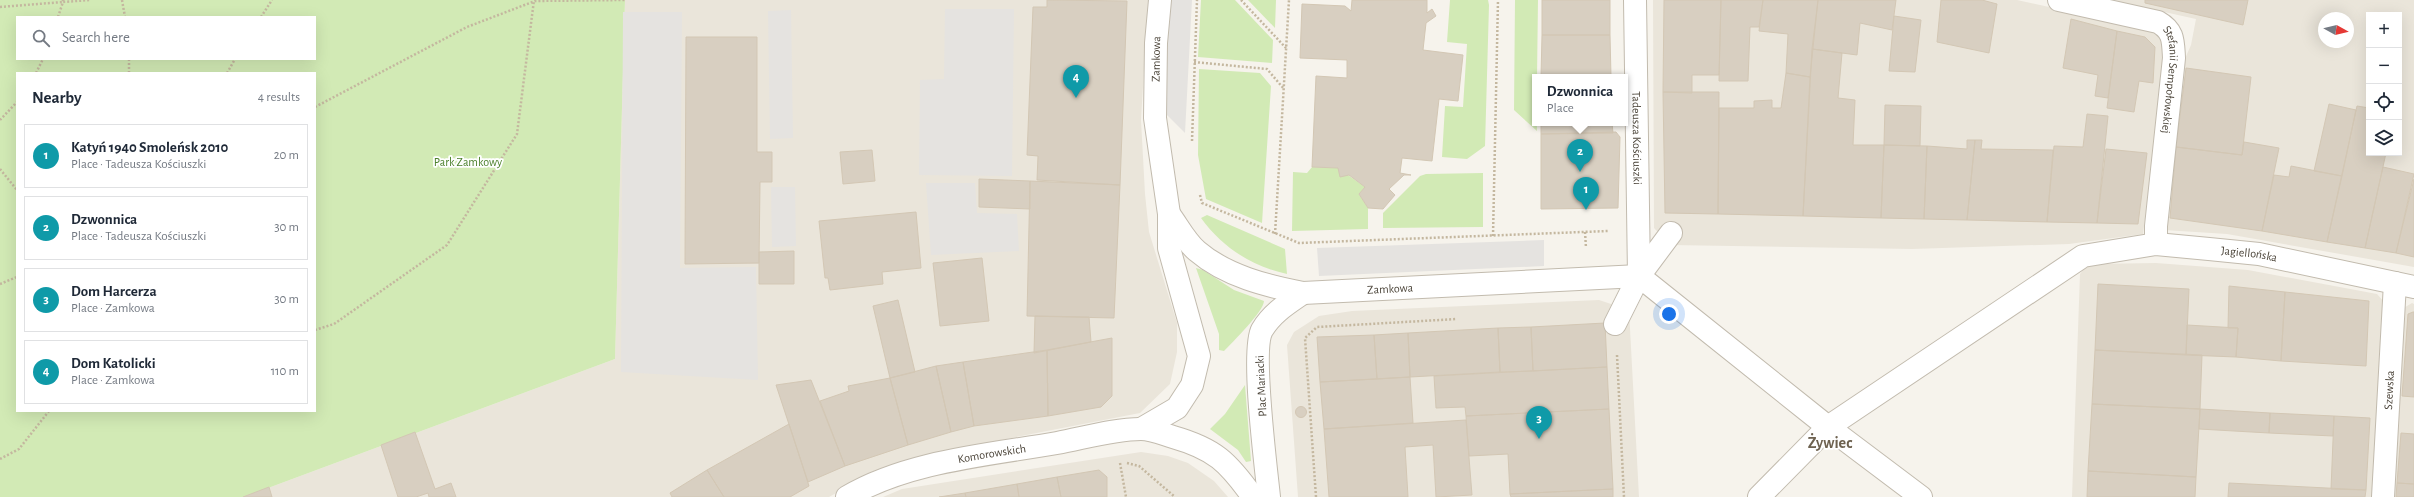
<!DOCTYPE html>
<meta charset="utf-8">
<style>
body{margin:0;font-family:"Alegreya Sans",sans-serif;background:#f2f2f3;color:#1f2937}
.controls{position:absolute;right:12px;top:12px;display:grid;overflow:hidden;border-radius:0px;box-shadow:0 4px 16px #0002}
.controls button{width:36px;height:36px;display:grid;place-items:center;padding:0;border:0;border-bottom:1px solid #e0e1e3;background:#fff;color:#1f2937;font:20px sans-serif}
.compass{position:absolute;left:2318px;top:12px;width:36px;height:36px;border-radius:50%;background:#fff;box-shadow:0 4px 16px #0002;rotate:98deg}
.you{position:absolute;left:1669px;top:314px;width:14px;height:14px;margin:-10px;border:3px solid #fff;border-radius:50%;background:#1a73e8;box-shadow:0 0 0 6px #1a73e833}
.badge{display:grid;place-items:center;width:26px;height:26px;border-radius:50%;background:#7c3aed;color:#fff;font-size:13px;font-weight:700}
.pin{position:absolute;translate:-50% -33px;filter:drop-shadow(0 1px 2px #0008)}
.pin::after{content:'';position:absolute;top:21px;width:14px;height:12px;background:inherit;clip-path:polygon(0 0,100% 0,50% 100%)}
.popup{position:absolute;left:1532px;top:74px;width:96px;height:52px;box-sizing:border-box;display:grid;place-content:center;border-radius:0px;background:#fff;filter:drop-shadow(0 1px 3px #0005);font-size:13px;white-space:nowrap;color:#747a83}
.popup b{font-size:15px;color:#1f2937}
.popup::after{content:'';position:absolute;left:50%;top:100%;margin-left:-8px;border:8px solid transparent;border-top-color:#fff}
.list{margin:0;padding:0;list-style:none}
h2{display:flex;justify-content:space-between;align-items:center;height:52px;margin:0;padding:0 16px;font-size:17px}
h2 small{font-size:13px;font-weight:400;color:#747a83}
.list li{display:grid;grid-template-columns:26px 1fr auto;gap:12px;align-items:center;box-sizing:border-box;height:64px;margin:0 8px 8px;padding:0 8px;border:1px solid #e0e1e3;border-radius:0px}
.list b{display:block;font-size:15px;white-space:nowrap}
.list p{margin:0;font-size:13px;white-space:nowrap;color:#747a83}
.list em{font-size:13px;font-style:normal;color:#747a83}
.icon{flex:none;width:22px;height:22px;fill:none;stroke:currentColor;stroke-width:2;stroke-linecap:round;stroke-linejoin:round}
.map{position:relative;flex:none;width:2414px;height:497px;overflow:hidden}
.search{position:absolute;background:#fff;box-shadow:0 4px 16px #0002;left:16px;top:16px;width:300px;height:44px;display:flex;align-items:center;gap:10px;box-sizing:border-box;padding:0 14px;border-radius:0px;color:#747a83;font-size:15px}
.panel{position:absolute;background:#fff;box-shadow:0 4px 16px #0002;left:16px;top:72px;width:300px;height:340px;border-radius:0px}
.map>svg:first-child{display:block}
</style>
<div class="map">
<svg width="2414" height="497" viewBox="0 0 2414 497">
<rect width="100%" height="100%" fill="#f6f3ec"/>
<!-- residential -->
<path fill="#eae5da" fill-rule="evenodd" d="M 625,0 L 1148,0 L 1141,120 L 1145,194 L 1149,232 L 1177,323 L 1177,352 L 1170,384 L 1140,413 L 965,447 L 913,460 L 868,475 L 829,497 L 244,497 L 615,359 Z
M 1653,0 L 2017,0 L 2150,29 L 2160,36 L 2165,64 L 2143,234 L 2069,244 L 1912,249 L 1670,245 L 1654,228 Z
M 2110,0 L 2414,0 L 2414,267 L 2227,234 L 2164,230 L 2180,70 L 2191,45 L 2196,19 ZM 2369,15 L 2399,15 L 2399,153 L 2369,153 ZM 2324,18 L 2348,18 L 2348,42 L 2324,42 Z
M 2156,263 L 2248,270 L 2377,294 L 2385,303 L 2375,497 L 2072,497 L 2080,274 L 2087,265 L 2094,264 Z
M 1599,300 L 1629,310 L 1639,497 L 1298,497 L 1287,345 L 1294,332 L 1319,316 L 1352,311 Z
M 2412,303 L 2414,304 L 2414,497 L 2389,497 L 2402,309 Z
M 1141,452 L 1168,456 L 1188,463 L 1214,481 L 1228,497 L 883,497 L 902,489 Z"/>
<!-- green -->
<path fill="#d2eab5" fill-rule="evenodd" d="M 0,0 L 625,0 L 615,359 L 244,497 L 0,497 ZM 17,17 L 315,17 L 315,59 L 17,59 ZM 17,73 L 315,73 L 315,411 L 17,411 Z
M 1201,0 L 1235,0 L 1273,40 L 1272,63 L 1198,57 Z
M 1248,0 L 1276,0 L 1275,28 Z
M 1450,0 L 1488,0 L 1489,5 L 1485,146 L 1467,159 L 1442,157 L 1445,106 L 1463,107 L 1467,44 L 1447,42 Z
M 1515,0 L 1538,0 L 1537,77 L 1535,77 L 1537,131 L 1514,110 Z
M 1199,69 L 1260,73 L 1271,86 L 1262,223 L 1206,199 L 1198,155 Z
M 1312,167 L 1338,168 L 1365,187 L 1359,194 L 1368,208 L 1368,229 L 1292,231 L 1293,172 L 1307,173 Z
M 1483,173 L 1483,227 L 1383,228 L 1383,213 L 1420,176 L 1426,174 Z
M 1207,215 L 1285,249 L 1287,274 C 1251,266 1222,247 1201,218 Z
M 1196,268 L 1203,270 L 1234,290 L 1264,301 C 1264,311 1232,343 1224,351 L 1219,350 L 1219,334 Z
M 1245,385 L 1251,461 L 1246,462 L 1238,450 L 1210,429 L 1225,414 Z"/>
<!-- parking -->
<path fill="#e5e3e0" d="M 1168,0 L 1192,0 L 1185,133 L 1164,112 Z
M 945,9 L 1014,9 L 1012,176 L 919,175 L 920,80 L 944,79 Z
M 791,10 L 793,138 L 770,139 L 768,11 Z
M 623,12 L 682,12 L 680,268 L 756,267 L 758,380 L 621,372 Z
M 926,183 L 975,183 L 977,213 L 1017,214 L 1019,251 L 931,255 Z
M 771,187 L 795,187 L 796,246 L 772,247 Z
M 1544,240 L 1544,266 L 1319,276 L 1317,248 Z"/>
<!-- building -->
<path fill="#d8cfc1" stroke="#d3c7b4" d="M 1047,0 L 1127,1 L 1120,185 L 1037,180 L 1038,156 L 1027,155 L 1033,7 L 1047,7 Z
M 1352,0 L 1427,0 L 1427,13 L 1432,9 L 1436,16 L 1426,23 L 1423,50 L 1463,55 L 1458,101 L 1439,99 L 1432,161 L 1402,158 L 1400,173 L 1411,175 L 1404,175 L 1389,189 L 1395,195 L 1383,209 L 1368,208 L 1359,194 L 1365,187 L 1349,175 L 1340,177 L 1338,168 L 1312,167 L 1316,76 L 1347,78 L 1347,60 L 1300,58 L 1302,4 L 1345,6 L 1351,11 Z
M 1542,0 L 1610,0 L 1610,35 L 1542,35 Z
M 1664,0 L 1721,0 L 1719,75 L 1692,75 L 1692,93 L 1663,92 Z
M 1721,0 L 1763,0 L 1759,27 L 1750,27 L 1748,81 L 1719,81 Z
M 1763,0 L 1818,0 L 1810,77 L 1786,73 L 1788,34 L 1759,31 Z
M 1818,0 L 1896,0 L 1892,30 L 1860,23 L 1857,55 L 1812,49 Z
M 1941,0 L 1982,0 L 1997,4 L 1989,53 L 1937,42 Z
M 2145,0 L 2248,0 L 2243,25 L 2145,3 Z
M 1894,16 L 1921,20 L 1915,72 L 1889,71 Z
M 2071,19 L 2117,31 L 2108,98 L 2095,96 L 2098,75 L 2063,68 Z
M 2117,31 L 2145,37 L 2155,47 L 2153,83 L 2139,81 L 2134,112 L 2107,108 Z
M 1542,35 L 1610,35 L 1611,77 L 1541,77 Z
M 686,37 L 757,37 L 757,152 L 772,152 L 772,182 L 760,182 L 759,263 L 685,264 Z
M 1812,49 L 1842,53 L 1838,98 L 1855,100 L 1853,145 L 1884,145 L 1881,218 L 1803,216 Z
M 2186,68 L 2251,77 L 2242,155 L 2176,147 Z
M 1786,73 L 1810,77 L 1803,216 L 1718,214 L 1719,108 L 1754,108 L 1754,101 L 1772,100 L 1772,108 L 1781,108 Z
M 1663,92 L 1719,92 L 1718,214 L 1665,213 Z
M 2329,104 L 2356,110 L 2342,176 L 2314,171 Z
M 1885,105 L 1921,106 L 1920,146 L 1884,145 Z
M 2357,106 L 2369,108 L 2369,153 L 2386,153 L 2365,248 L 2327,242 Z
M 2087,114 L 2108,116 L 2097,223 L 2047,222 L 2054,146 L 2083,147 Z
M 1541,123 L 1612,123 L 1613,133 L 1541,134 Z
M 1616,132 L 1620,137 L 1618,208 L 1541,209 L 1541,134 Z
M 1967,140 L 1975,140 L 1967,220 L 1924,219 L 1927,146 L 1967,149 Z
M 1975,140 L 1982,140 L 1981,149 L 2053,150 L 2047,222 L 1967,220 Z
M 2244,142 L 2279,148 L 2262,231 L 2170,218 L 2176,147 L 2242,155 Z
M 1884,145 L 1927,146 L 1924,219 L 1881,218 Z
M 2106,149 L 2147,153 L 2138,224 L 2097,223 Z
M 872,150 L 875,181 L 843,184 L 840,152 Z
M 2291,166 L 2342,176 L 2327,242 L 2262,231 L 2274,175 L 2289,177 Z
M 2383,167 L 2414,174 L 2396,253 L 2365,248 Z
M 979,179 L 1030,181 L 1030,209 L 979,207 Z
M 2414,179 L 2414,257 L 2396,253 Z
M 1030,181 L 1120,185 L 1114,318 L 1027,316 Z
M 916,212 L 921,268 L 882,272 L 883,284 L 830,290 L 828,278 L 825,278 L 819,221 Z
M 794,251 L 794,284 L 759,284 L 759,252 Z
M 982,258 L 989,321 L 940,326 L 933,263 Z
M 2098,284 L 2189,289 L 2186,355 L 2095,350 Z
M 2229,286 L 2285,292 L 2281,361 L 2236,357 L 2238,328 L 2228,328 Z
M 2285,292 L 2369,301 L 2366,366 L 2281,361 Z
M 898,300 L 915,372 L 890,378 L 873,306 Z
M 2413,312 L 2414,312 L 2414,397 L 2402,396 L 2408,314 Z
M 1035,316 L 1089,317 L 1091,342 L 1034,353 Z
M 1605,323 L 1607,367 L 1533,371 L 1531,327 Z
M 2187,325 L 2238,328 L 2236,357 L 2186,355 Z
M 1531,327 L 1533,371 L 1500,372 L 1498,328 Z
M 1498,328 L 1500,372 L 1410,377 L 1408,333 Z
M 1408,333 L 1410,377 L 1377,379 L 1374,335 Z
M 1374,335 L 1377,379 L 1320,382 L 1317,337 Z
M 1112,338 L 1112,396 L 1101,407 L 1048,416 L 1047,350 Z
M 1047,350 L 1048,416 L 974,426 L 963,362 Z
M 2095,350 L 2202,355 L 2200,409 L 2092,404 Z
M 963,362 L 974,426 L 951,432 L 936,366 Z
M 936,366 L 951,432 L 908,445 L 890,378 Z
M 1607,367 L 1609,409 L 1466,416 L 1465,407 L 1436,408 L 1434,376 Z
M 1410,377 L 1413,423 L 1324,429 L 1320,382 Z
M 890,378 L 908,445 L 845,466 L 820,401 L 849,391 L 848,386 Z
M 811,380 L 845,466 L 808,482 L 776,385 Z
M 2092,404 L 2200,409 L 2196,477 L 2088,471 Z
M1295.5 412a5.5 5.5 0 1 1 11 0a5.5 5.5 0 1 1-11 0Z
M 1609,409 L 1613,489 L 1510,494 L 1508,454 L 1469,456 L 1466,416 Z
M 2200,409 L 2270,413 L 2269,433 L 2199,429 Z
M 2270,413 L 2334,416 L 2333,436 L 2269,433 Z
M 2334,416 L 2370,418 L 2366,490 L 2331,489 Z
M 1466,420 L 1472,495 L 1436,497 L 1433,445 L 1405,447 L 1408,497 L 1329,497 L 1324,429 Z
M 789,424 L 809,486 L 790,497 L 724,497 L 707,470 Z
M 415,432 L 435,489 L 451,483 L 456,497 L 429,497 L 428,493 L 416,497 L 398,497 L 381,445 Z
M 2401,433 L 2414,434 L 2414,484 L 2397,483 Z
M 707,470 L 724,497 L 672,497 L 670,493 Z
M 1099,470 L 1107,477 L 1107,497 L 1061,497 L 1057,477 Z
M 2088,471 L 2196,477 L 2195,497 L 2087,497 Z
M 1057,477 L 1061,497 L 1019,497 L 1017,484 Z
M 2229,483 L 2366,490 L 2365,497 L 2228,497 Z
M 2397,483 L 2414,484 L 2414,497 L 2396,497 Z
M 1017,484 L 1019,497 L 966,497 L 965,493 Z
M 269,487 L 272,497 L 243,497 Z
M 1613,489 L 1613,497 L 1511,497 L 1510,494 Z
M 965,493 L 966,497 L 939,497 Z"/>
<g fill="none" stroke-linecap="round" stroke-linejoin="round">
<!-- minor casing -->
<g stroke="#c2bbae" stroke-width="24">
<g id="minor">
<path id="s1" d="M 1635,0 L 1639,276"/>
<path id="s2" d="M 2059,0 L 2158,22 C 2174,31 2173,41 2174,58 L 2156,226 L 2156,244"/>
<path id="s3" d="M 1169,214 C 1178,226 1186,242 1197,251 C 1226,276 1267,286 1303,293 L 1639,276"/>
<path d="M 1639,276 L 1828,427 L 1921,497"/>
<path d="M 1615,324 L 1639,276 L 1671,233"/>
<path id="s4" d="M 1141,429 L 1177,408 L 1192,385 L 1199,356 L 1169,248 L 1169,214 L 1155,118 L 1156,43 L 1160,0"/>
<path id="s5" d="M 847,497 C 908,461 988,455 1057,443 C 1084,438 1114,429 1141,429 C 1151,429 1163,434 1173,437 C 1215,449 1228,462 1253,497"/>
<path d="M 1269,497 C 1266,468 1251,350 1262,330 C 1272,313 1287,304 1303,293"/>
<path id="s6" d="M 1759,497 L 1828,427 L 2083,256 L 2156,244 L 2209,249 L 2259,254 L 2414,287"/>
<path id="s7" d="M 2383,497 L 2395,283"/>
</g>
</g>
<!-- path -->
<path stroke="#c4b79f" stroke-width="2.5" stroke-dasharray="2 2" stroke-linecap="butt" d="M 122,0 L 125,17
M 1241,0 L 1286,48
M 0,7 L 63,2 L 63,0
M 58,17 L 63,2 L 90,0
M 261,17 L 272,0
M 129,59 L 129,73
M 1194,62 L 1267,69 L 1284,89
M 36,73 L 43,59
M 227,73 L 235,59
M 315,107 L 467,27 L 535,1 L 625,0
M 0,120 L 17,102
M 1192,141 L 1197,0
M 0,169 L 17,190
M 1200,195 L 1202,203 L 1299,243 L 1608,231
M 1585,232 L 1586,248
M 1275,234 L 1289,0
M 1493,236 L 1498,0
M 0,284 L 17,277
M 315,330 L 334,324 L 447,245 L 517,134 L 534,0
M 1617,355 L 1624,497
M 0,459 L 19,449 L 49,411
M 1120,463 L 1126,497
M 1127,463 L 1139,466 L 1175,497
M 1316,497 L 1305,338 L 1317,327 L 1457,319"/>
<!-- minor -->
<use href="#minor" stroke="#fff" stroke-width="22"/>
</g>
<g text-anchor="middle" stroke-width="3.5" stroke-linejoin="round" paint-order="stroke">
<!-- street labels -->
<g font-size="12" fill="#4b4439" stroke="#fff">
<text dy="4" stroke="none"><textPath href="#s4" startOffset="401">Zamkowa</textPath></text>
<text dy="4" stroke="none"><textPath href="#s2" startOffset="165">Stefanii Sempołowskiej</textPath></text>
<text dy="4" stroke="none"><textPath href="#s1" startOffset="138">Tadeusza Kościuszki</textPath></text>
<text dy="4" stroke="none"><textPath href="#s6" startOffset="573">Jagiellońska</textPath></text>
<text dy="4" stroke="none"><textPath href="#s3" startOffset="249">Zamkowa</textPath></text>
<text transform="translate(1261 386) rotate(-93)" y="4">Plac Mariacki</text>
<text dy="4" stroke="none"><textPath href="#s7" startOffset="107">Szewska</textPath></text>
<text dy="4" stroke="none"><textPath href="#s5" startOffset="152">Komorowskich</textPath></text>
</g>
<!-- park labels -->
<g font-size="12" fill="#4a7f2a" stroke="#fff">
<text x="468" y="166">Park Zamkowy</text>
</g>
<!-- district labels -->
<g font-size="16" font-weight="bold" fill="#6e6250" stroke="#fff">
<text x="1830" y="448">Żywiec</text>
</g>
</g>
</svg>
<div class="controls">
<button>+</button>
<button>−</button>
<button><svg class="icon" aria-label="locate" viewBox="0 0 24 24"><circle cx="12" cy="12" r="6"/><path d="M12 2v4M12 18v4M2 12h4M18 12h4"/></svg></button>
<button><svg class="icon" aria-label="layers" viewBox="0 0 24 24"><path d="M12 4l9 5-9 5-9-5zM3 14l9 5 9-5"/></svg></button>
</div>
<svg class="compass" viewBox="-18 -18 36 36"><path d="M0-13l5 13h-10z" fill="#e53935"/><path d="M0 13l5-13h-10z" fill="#747a83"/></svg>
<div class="you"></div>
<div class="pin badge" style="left:1586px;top:210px;background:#0f9aa8">1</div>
<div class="pin badge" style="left:1580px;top:172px;background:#0f9aa8">2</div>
<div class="popup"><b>Dzwonnica</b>Place</div>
<div class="pin badge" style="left:1539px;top:439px;background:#0f9aa8">3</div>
<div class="pin badge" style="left:1076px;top:98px;background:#0f9aa8">4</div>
<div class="search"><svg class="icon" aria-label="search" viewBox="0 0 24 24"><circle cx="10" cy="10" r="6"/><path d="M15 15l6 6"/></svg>Search here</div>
<section class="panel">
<h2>Nearby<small>4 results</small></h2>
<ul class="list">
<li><span class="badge" style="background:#0f9aa8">1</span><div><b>Katyń 1940 Smoleńsk 2010</b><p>Place · Tadeusza Kościuszki</p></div><em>20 m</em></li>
<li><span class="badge" style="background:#0f9aa8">2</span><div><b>Dzwonnica</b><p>Place · Tadeusza Kościuszki</p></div><em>30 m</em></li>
<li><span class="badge" style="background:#0f9aa8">3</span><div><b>Dom Harcerza</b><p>Place · Zamkowa</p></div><em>30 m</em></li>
<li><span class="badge" style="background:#0f9aa8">4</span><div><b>Dom Katolicki</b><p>Place · Zamkowa</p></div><em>110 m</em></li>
</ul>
</section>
</div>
